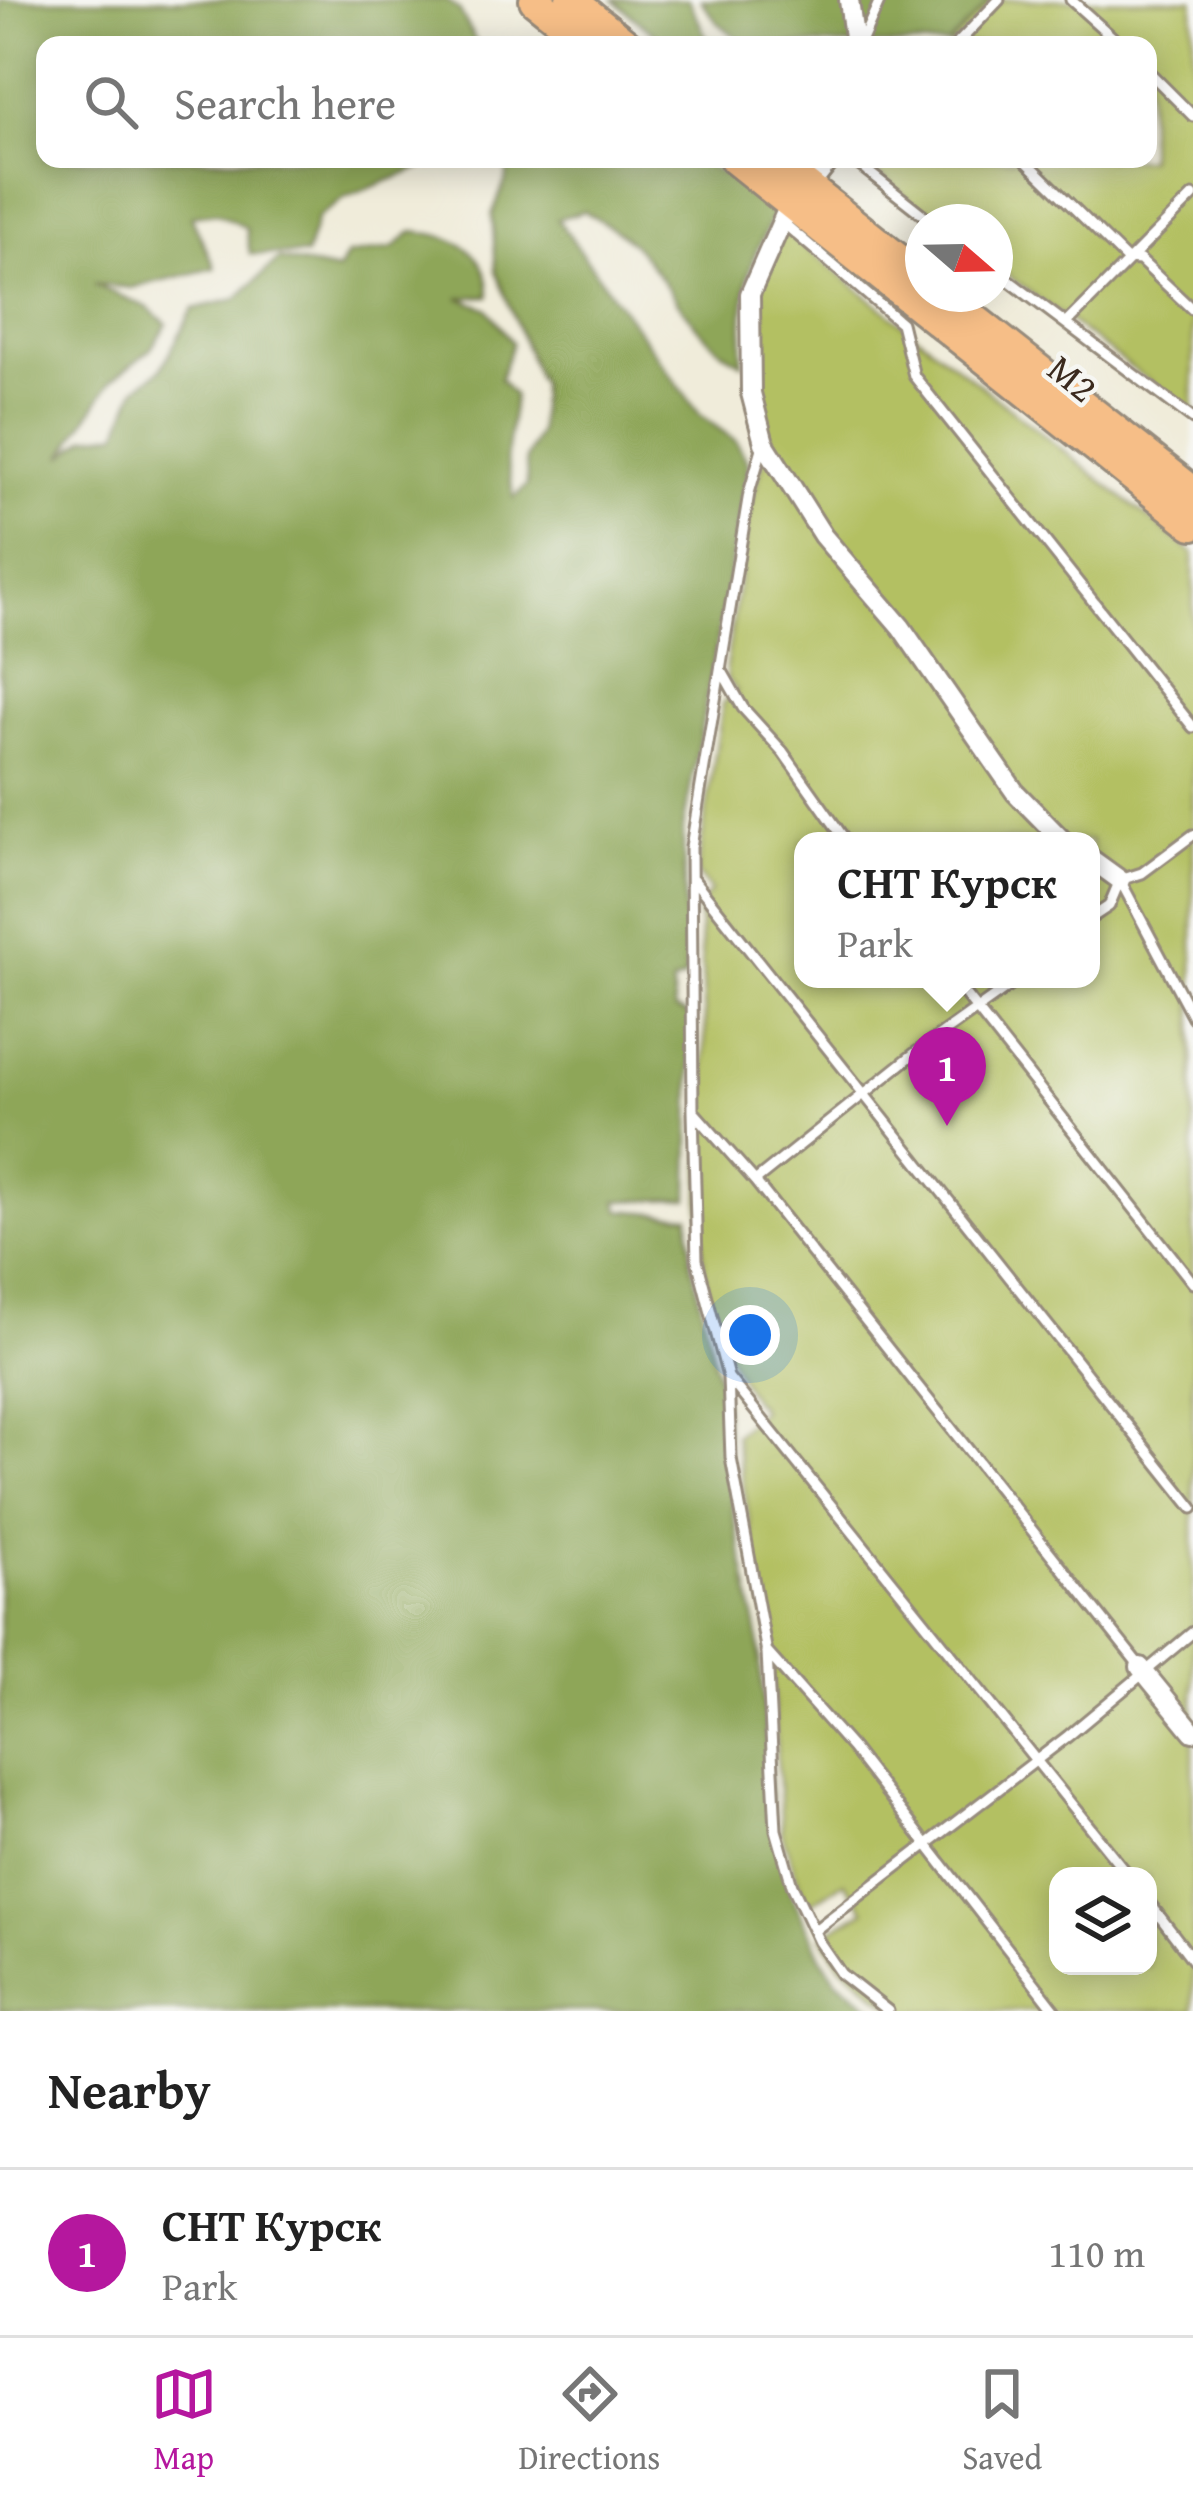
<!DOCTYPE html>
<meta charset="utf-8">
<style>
body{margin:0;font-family:"Gentium Book Plus",serif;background:#f6f6f6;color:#222}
.controls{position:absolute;right:36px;bottom:36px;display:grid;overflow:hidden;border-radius:24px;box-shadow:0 6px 30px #0003}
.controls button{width:108px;height:108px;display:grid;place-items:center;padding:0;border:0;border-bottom:3px solid #e0e0e0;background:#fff;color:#222;font:60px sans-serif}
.compass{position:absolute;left:905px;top:204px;width:108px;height:108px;border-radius:50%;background:#fff;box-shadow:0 6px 30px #0003;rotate:110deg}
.you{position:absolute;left:750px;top:1335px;width:42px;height:42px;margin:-30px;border:9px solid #fff;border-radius:50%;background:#1a73e8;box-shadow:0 0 0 18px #1a73e833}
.badge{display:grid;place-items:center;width:78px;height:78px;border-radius:50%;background:#b5179e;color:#fff;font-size:39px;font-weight:700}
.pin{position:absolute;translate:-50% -99px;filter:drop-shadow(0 3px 6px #0008)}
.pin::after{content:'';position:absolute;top:63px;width:42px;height:36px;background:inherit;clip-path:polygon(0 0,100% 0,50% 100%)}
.popup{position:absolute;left:794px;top:832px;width:306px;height:156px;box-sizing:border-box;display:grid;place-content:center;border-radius:24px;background:#fff;filter:drop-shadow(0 3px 9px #0005);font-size:39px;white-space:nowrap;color:#767676}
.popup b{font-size:45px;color:#222}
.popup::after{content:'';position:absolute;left:50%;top:100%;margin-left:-24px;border:24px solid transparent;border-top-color:#fff}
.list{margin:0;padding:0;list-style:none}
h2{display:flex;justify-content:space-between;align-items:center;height:156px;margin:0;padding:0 48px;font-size:51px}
h2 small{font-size:39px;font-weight:400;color:#767676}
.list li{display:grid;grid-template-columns:78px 1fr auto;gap:36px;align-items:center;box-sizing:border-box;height:168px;padding:0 48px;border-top:3px solid #e0e0e0}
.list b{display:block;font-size:45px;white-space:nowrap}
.list p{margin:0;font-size:39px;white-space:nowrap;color:#767676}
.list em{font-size:39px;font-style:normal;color:#767676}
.icon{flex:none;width:66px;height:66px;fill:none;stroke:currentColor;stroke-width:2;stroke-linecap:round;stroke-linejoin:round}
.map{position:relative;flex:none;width:1193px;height:2011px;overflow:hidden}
.search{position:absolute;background:#fff;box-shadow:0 6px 30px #0003;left:36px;right:36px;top:36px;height:132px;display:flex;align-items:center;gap:30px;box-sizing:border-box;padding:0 42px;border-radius:24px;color:#767676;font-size:45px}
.sheet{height:324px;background:#fff}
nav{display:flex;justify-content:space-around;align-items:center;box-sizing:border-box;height:168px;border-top:3px solid #e0e0e0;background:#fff;font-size:33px;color:#767676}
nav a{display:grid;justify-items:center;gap:6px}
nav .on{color:#b5179e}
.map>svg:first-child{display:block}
</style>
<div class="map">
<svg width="1193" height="2011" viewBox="0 0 1193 2011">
<rect width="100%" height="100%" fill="#f6f6f2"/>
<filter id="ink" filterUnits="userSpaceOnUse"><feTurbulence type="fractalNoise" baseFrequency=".00833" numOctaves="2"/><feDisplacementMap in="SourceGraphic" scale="24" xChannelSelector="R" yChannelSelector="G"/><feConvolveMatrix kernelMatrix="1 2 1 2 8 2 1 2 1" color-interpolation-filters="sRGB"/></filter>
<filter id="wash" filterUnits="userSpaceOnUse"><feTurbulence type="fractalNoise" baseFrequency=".004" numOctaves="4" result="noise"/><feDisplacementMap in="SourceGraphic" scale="48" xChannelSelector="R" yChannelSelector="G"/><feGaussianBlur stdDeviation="2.7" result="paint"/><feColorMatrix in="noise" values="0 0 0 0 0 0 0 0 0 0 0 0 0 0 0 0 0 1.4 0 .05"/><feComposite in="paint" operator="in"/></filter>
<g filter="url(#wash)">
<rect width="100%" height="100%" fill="#f0ecda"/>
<!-- green -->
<path fill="#b3c062" stroke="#777540" stroke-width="3" fill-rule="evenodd" d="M 991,0 L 1193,0 L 1193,414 L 995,266 L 995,222 L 938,222 L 860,159 L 1148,159 L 1148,45 L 948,45 Z
M 781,228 L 1193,553 L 1193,2011 L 896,2011 L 839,1963 L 822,1936 L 865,1910 L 844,1882 L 807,1906 L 782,1834 L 770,1643 L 735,1435 L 761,1410 C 673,1295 707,1159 705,1025 C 704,985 700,945 699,904 L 711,891 L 697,873 L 723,703 L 737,691 L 727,679 L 726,667 L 751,502 L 769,444 L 758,406 L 755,293 ZM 803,841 L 1091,841 L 1091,979 L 803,979 ZM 1058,1876 L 1148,1876 L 1148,1966 L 1058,1966 Z"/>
<!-- forest -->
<path fill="#8ea658" stroke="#64683b" stroke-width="3" d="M 0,0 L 446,0 L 459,10 L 478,45 L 45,45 L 45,159 L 429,159 L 421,168 L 346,197 L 317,218 L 306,255 L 250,254 L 246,228 L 216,213 L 191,216 L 215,268 L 131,288 L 93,284 L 147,307 L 167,324 L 150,350 L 111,381 L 62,457 L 87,437 L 118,433 L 136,388 L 161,369 L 193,309 L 236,299 L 279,259 L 338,271 L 347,255 L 393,248 L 413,231 C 453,235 490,251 489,296 L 459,298 L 487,308 L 512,343 L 500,379 L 514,396 L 506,458 L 514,498 L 527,485 L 526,459 L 539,431 L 540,384 L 496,271 L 492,215 L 507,177 L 508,159 L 695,159 L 774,201 C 774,226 758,241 751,265 C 742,297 743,330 742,363 C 687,335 669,277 625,237 C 613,227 597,219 584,211 L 557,219 L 700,415 L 736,441 L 749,464 L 683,829 L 686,977 L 672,984 L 675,1010 L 692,1016 L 689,1199 L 617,1201 L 620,1210 L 689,1216 L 691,1262 L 724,1405 L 733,1511 L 758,1636 L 774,1832 L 792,1895 L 823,1960 L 838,1981 L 877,2011 L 0,2011 Z
M 613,0 L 689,0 L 710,45 L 668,45 Z
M 701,0 L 991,0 L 948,45 L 746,45 L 716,21 Z"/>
</g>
<g filter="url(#ink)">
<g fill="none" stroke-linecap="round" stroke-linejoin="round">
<!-- service casing -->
<g stroke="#968b7c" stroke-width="15">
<path id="service" d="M 1071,0 L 1121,45
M 860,45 L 880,0
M 956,45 L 999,0
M 1148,71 L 1193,116
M 852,159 L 932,222
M 1024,159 L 1126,259 L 1140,260 L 1193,310
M 781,221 L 901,323 L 914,376 L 1193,727
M 995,270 L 1193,419
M 1067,323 L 1193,196
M 763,445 L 749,493 L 691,847 L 693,1111 L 755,1181 L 915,1053 L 1019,979
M 723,673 L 743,708 L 783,752 L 846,841
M 693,879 L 1193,1508
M 1120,880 L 1193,1017
M 1120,880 L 1142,873 L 1193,835
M 1091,918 L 1109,906 L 1120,880
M 953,979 L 1193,1283
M 693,1111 L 697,1260 L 728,1377 L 731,1458 L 767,1653 L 776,1830 L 792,1885 L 819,1942 L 841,1974 L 888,2011
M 755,1181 L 1139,1665
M 728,1377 L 1129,1876
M 766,1651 L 852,1748 L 1056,2011
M 1148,1901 L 1193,1960
M 815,1930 L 1068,1736 L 1193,1632"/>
</g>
<!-- minor casing -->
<g stroke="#968b7c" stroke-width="24">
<path id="minor" d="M 849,0 L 855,45
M 808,188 L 831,159
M 790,203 L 750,294 L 751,393 L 764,443 L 823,536 L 901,627 L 1015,792 L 1063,841
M 1091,859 L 1120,880
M 1140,1667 L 1193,1732"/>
</g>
<!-- trunk casing -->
<g stroke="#968b7c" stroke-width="36">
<path id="trunk" d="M 535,0 L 592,45
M 571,0 L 627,45
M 735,159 L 1193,524
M 772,159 L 923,279
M 942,294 L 1193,492"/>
</g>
<!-- service -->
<use href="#service" stroke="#fff" stroke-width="9"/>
<!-- minor -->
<use href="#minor" stroke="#fff" stroke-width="18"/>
<!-- trunk -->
<use href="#trunk" stroke="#f6be87" stroke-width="30"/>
</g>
</g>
<g text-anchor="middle" stroke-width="9" stroke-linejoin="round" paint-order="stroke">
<!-- street labels -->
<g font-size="39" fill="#3b2a1e" stroke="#f6f6f2">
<text transform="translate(1073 378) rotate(39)" y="14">М2</text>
</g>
</g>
</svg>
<div class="controls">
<button><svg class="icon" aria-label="layers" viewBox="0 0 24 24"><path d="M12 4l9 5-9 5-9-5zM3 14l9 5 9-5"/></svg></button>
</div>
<svg class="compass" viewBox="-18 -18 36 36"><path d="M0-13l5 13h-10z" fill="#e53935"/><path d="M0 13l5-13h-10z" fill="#767676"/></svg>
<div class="you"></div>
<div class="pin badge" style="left:947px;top:1126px">1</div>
<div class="popup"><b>СНТ Курск</b>Park</div>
<div class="search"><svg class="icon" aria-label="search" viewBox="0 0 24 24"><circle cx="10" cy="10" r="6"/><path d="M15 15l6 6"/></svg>Search here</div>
</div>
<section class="sheet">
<h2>Nearby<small></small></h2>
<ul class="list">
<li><span class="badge">1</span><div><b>СНТ Курск</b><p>Park</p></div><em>110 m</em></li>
</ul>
</section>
<nav>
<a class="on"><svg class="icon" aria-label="map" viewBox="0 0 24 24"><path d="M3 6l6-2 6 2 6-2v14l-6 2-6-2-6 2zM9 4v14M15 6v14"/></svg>Map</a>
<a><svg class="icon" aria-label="directions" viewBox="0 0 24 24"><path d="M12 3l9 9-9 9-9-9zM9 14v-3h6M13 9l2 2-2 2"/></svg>Directions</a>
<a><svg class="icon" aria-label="saved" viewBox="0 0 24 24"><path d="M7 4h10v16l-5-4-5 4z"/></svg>Saved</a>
</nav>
